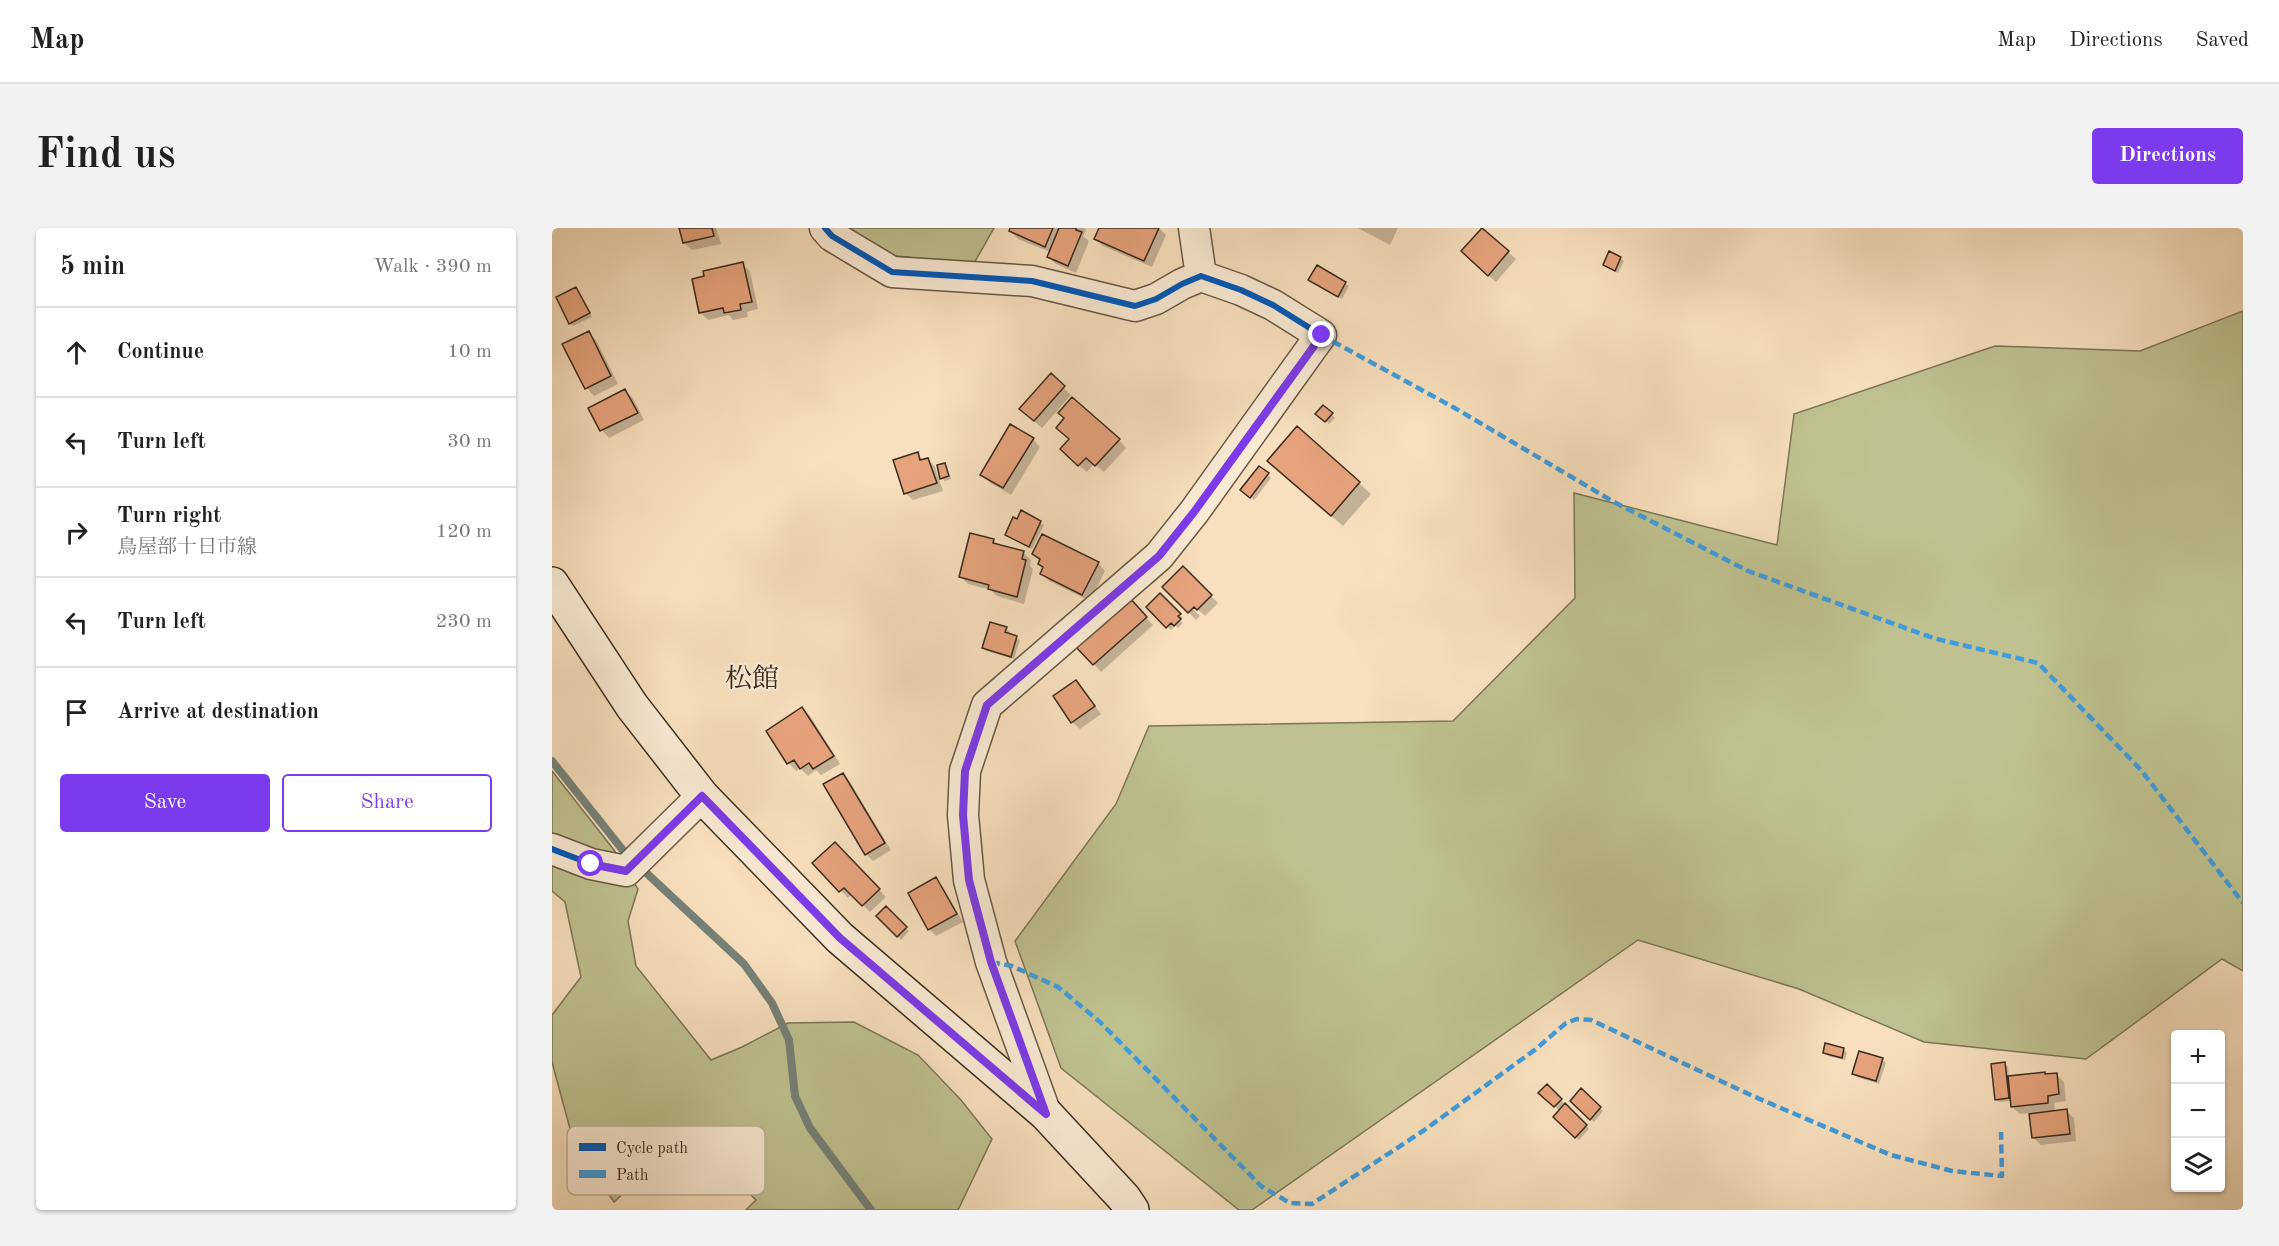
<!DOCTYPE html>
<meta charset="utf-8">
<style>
body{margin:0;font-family:"Old Standard TT","Noto Serif JP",serif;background:#f2f2f2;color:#202124}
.controls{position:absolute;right:18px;bottom:18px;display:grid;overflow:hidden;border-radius:6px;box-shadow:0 2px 4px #0004}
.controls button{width:54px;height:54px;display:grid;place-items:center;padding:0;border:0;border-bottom:2px solid #e0e0e0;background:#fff;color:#202124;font:30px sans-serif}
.stop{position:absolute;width:18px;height:18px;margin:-14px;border:4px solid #7c3aed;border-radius:50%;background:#fff}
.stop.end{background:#7c3aed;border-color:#fff;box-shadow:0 2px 6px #0008}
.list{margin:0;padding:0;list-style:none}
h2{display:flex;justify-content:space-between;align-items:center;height:78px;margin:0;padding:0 24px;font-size:26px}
h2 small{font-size:20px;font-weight:400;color:#757577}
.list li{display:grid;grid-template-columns:39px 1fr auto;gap:18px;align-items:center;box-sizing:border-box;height:90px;padding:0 24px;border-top:2px solid #e0e0e0}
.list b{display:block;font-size:22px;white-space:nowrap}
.list p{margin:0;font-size:20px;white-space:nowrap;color:#757577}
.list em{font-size:20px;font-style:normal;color:#757577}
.actions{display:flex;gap:12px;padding:18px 24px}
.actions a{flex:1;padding:14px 0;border:2px solid #7c3aed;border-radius:6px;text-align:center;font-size:21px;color:#7c3aed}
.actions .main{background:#7c3aed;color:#fff}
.icon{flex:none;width:33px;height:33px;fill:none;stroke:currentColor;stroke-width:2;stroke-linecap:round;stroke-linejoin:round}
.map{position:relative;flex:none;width:1691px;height:982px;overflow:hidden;border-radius:6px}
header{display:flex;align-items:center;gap:36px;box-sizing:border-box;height:84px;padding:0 30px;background:#fff;border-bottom:2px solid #e0e0e0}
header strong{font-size:28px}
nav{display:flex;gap:33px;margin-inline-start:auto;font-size:21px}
.intro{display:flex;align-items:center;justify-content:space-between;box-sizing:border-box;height:144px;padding:0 36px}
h1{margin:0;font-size:42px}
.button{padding:15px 27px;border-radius:6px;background:#7c3aed;color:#fff;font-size:21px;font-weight:700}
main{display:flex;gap:36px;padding:0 36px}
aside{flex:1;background:#fff;border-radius:6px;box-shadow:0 2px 4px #0004}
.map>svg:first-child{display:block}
</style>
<header>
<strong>Map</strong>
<nav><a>Map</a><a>Directions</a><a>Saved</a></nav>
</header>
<div class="intro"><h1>Find us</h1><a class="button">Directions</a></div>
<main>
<aside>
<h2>5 min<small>Walk · 390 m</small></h2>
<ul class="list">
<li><svg class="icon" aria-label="ahead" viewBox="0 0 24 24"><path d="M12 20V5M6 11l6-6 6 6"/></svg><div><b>Continue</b></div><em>10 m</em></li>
<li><svg class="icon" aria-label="left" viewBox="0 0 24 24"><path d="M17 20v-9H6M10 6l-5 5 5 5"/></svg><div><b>Turn left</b></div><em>30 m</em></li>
<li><svg class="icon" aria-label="right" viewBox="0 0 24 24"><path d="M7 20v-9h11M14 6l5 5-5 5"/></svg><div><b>Turn right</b><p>鳥屋部十日市線</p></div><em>120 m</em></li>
<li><svg class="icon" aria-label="left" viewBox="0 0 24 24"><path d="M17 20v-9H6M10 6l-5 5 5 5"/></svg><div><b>Turn left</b></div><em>230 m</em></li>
<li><svg class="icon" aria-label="arrive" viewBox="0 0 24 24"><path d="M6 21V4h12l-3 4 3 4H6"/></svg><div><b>Arrive at destination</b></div></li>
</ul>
<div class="actions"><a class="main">Save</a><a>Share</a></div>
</aside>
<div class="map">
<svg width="1691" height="982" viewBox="0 0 1691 982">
<rect width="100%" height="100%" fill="#f8e0be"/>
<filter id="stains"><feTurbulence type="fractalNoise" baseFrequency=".00333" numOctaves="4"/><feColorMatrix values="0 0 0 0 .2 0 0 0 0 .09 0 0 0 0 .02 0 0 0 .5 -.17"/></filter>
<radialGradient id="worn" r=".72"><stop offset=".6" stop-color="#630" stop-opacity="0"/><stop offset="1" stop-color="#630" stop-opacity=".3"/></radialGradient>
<!-- green -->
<path fill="#bfc290" stroke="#7c7656" stroke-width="1.5" d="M 296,0 L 442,0 L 421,37 L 337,27 Z
M 1691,83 L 1691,743 L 1670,731 L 1534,831 L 1372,814 L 1247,761 L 1086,712 L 700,982 L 687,982 L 509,840 L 463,713 L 564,576 L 597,498 L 901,493 L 1023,370 L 1022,265 L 1225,317 L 1242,186 L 1443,118 L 1588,123 Z
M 0,543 L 62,622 L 86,661 L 76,693 L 84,738 L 159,832 L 190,819 L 236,795 L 302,794 L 366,827 L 409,872 L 440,911 L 406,982 L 194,982 L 204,972 L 135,906 L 62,974 L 21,912 L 0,834 L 0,787 L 29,749 L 13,674 L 0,663 Z"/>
<!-- shadow -->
<path fill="#0003" d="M 129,0 L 164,0 L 169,16 L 140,22 L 132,15 Z
M 460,0 L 532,0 L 534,2 L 531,8 L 537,13 L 524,45 L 504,36 L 496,29 L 498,24 L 466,11 L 458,3 Z
M 548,0 L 607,0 L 614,7 L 600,39 L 551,18 L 544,10 Z
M 806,0 L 846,0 L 838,17 Z
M 930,2 L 964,31 L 944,54 L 918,31 Z
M 1068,30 L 1072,33 L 1066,45 L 1052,36 Z
M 190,36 L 198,43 L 206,81 L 195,84 L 196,89 L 181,92 L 177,87 L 156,92 L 149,85 Z
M 758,52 L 793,55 L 797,58 L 790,71 Z
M 24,61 L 40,89 L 21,98 L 18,95 Z
M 36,104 L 44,112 L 66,156 L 42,168 L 35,160 L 12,116 Z
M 499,148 L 519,167 L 490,200 L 476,188 Z
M 73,163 L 81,170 L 92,192 L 57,210 L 50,202 Z
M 772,179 L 783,190 L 777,196 L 766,186 Z
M 745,200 L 819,266 L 791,298 L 728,244 Z
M 481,211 L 488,219 L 459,267 L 437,254 L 430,246 Z
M 567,212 L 574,220 L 552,244 L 542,236 L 535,244 L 517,229 Z
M 365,226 L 372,233 L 376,231 L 383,239 L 391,263 L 361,272 L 353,265 Z
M 392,237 L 399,251 L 393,253 L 388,248 Z
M 716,247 L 719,250 L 702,272 L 694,265 Z
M 469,285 L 492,297 L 480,321 L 454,306 Z
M 441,312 L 447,318 L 472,325 L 479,332 L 478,338 L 481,341 L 472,376 L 445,368 L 439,362 L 416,356 L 409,349 Z
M 481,326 L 546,335 L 553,343 L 538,373 L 497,353 L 490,345 L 492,340 L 488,336 L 489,333 Z
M 631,340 L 666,375 L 653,388 L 640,376 L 638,378 L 648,388 L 644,392 L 612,359 Z
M 608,367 L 631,390 L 628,393 L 631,395 L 626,400 L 623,397 L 619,402 L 596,379 Z
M 584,379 L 601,397 L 549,444 L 542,436 Z
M 454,400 L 457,404 L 456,406 L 468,412 L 462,431 L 435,423 L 432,420 Z
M 524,454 L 549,486 L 528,501 L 520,494 Z
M 250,481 L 258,488 L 288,536 L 269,547 L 264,542 L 256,548 L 248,540 L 244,543 L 237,535 L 216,503 Z
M 291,546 L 298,554 L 339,622 L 321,633 L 314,626 Z
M 283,616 L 334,669 L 318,684 L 300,666 L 296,670 L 262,635 Z
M 384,651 L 391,659 L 411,694 L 384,708 L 377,701 Z
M 334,680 L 357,703 L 349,712 L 326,688 Z
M 1292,821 L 1295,825 L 1293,832 L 1276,828 L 1272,825 Z
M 1330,831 L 1334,835 L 1327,856 L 1305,849 L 1302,846 Z
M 1453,836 L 1456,839 L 1457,849 L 1492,845 L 1494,847 L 1504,846 L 1512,854 L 1514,873 L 1502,875 L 1503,884 L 1514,883 L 1522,890 L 1524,913 L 1489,917 L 1481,909 L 1479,885 L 1468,886 L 1460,879 L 1460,873 L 1447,874 L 1444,871 Z
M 995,858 L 1037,901 L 1027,912 L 1003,889 L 1008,883 L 988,865 Z
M 1029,862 L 1051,883 L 1042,894 L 1020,873 Z"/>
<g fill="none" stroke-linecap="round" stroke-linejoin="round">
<!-- stream -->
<path stroke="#768279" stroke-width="8" d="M 0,533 L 74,626 L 192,736 L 220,775 L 237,812 L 243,868 L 258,900 L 319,982"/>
</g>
<!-- building -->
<path fill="#e7a37d" stroke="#392b1d" stroke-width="1.5" d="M 127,0 L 160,0 L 162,8 L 131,15 Z
M 458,0 L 501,0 L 493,19 L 457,3 Z
M 507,0 L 524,0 L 524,2 L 530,4 L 516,38 L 495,29 Z
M 547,0 L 607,0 L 592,33 L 542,11 Z
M 930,0 L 957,23 L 936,48 L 909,23 Z
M 1057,23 L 1069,29 L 1063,43 L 1051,37 Z
M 191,34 L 200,74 L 188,76 L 189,82 L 172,85 L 171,80 L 147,85 L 140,51 L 152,48 L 151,43 Z
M 765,37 L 794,54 L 786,69 L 756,52 Z
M 24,59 L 38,85 L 17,96 L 4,69 Z
M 37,103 L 59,148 L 33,161 L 10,116 Z
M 499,145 L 513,158 L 482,193 L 467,181 Z
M 73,161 L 86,185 L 48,203 L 36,180 Z
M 520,169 L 568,211 L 543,238 L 534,230 L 526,238 L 508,221 L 517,211 L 504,200 L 512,190 L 506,185 Z
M 771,177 L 781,185 L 773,194 L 763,186 Z
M 458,196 L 482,210 L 451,260 L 428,247 Z
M 745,198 L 808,254 L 779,288 L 715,233 Z
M 366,224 L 368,232 L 376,230 L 385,255 L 352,266 L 341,232 Z
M 393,235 L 397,248 L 388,251 L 385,237 Z
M 707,238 L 717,245 L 698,270 L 688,262 Z
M 469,282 L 489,293 L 477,319 L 453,307 L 461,289 L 465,291 Z
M 418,305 L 442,311 L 441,315 L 472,323 L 470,331 L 474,332 L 465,369 L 436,361 L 437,357 L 407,349 Z
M 490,306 L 547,334 L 530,367 L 488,346 L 491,339 L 486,336 L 488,331 L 480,326 Z
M 631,338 L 660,367 L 645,382 L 642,379 L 636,385 L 610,359 Z
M 608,365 L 629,386 L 626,388 L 629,391 L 622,398 L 619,395 L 614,400 L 594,379 Z
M 577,369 L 595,389 L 541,437 L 523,418 Z
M 438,394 L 455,399 L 453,404 L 465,408 L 459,429 L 430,420 Z
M 524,452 L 543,478 L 519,495 L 501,468 Z
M 250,479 L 282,528 L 261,541 L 257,535 L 248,541 L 242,532 L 235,536 L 214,503 Z
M 291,545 L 333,615 L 313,627 L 271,556 Z
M 283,614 L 328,661 L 310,678 L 292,660 L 287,664 L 260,635 Z
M 384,649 L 405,686 L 376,702 L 356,665 Z
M 334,678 L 355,699 L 345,709 L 324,688 Z
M 1273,815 L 1292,820 L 1290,830 L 1271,825 Z
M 1307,823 L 1331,830 L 1324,853 L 1300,846 Z
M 1453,834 L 1457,870 L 1443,872 L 1439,836 Z
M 1493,844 L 1493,846 L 1505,845 L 1507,866 L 1496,868 L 1496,875 L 1459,879 L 1456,848 Z
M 995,856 L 1010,871 L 1002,879 L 986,865 Z
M 1029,860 L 1049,879 L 1038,892 L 1018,873 Z
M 1013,875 L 1035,897 L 1023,910 L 1001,889 Z
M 1515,881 L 1518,906 L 1480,910 L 1477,886 Z"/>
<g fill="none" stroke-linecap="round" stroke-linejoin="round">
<!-- street casing -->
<g stroke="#695845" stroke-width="33">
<path id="street" d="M 273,0 L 280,8 L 340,44 L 480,53 L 583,78 L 604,71 L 630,56 L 649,48 L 689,62 L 721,77 L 769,107 L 642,284 L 607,328 L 435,477 L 413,543 L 411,587 L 417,652 L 439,734 L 494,886
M 642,0 L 649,48
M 0,621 L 39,636 L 74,643 L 150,568"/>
</g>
<!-- secondary casing -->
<g stroke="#392b1d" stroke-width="36">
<path id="secondary" d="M 0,356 L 80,478 L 150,568 L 288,710 L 494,886 L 572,970 L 580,982"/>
</g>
<!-- street -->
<use href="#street" stroke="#faebd5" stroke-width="30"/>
<!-- secondary -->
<use href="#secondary" stroke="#faebd5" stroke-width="33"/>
<!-- quiet -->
<path stroke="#3e9cdf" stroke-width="4.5" stroke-dasharray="9 4.5" stroke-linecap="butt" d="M 769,107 L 901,179 L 1062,274 L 1196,343 L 1381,410 L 1486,435 L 1589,542 L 1691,675
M 439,734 L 460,738 L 506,759 L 548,794 L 709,958 L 738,975 L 760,976 L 871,903 L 984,821 L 1014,795 L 1025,791 L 1039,792 L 1203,869 L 1339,927 L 1400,943 L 1450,948 L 1449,904"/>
<!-- cycleway casing -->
<g stroke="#faebd5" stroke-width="10">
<path id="cycleway" d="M 273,0 L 280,8 L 340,44 L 480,53 L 583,78 L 604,71 L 630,56 L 649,48 L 689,62 L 721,77 L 769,107 L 642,284 L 607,328 L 435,477 L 413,543 L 411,587 L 417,652 L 439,734 L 494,886
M 0,621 L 39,636 L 74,643 L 150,568"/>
</g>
<!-- cycleway -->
<use href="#cycleway" stroke="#0057b8" stroke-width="6"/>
</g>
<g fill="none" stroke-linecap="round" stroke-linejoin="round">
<!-- route -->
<path stroke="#7c3aed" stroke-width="8" d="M 39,636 L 74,643 L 150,568 L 288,710 L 494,886 L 439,734 L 417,652 L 411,587 L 413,543 L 435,477 L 607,328 L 642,284 L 770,107"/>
</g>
<g text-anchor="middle" stroke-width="4.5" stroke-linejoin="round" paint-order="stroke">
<!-- quarter labels -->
<g font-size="27" fill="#392b1d" stroke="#faebd5">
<text x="200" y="459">松館</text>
</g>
</g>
<!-- legend -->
<rect x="15" y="898" width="198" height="69" rx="9" fill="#faebd5" stroke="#c0b19e" stroke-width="1.5"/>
<rect x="27" y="915" width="27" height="8" fill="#0057b8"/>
<rect x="27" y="942" width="27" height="8" fill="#3e9cdf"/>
<g font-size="16" fill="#392b1d">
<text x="64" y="925">Cycle path</text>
<text x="64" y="952">Path</text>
</g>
<rect width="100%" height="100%" filter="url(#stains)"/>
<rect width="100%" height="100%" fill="url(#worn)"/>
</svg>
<div class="controls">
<button>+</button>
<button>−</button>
<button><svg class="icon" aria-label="layers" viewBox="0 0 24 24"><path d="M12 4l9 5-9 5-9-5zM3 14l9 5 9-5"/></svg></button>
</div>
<div class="stop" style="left:39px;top:636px"></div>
<div class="stop end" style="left:770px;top:107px"></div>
</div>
</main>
